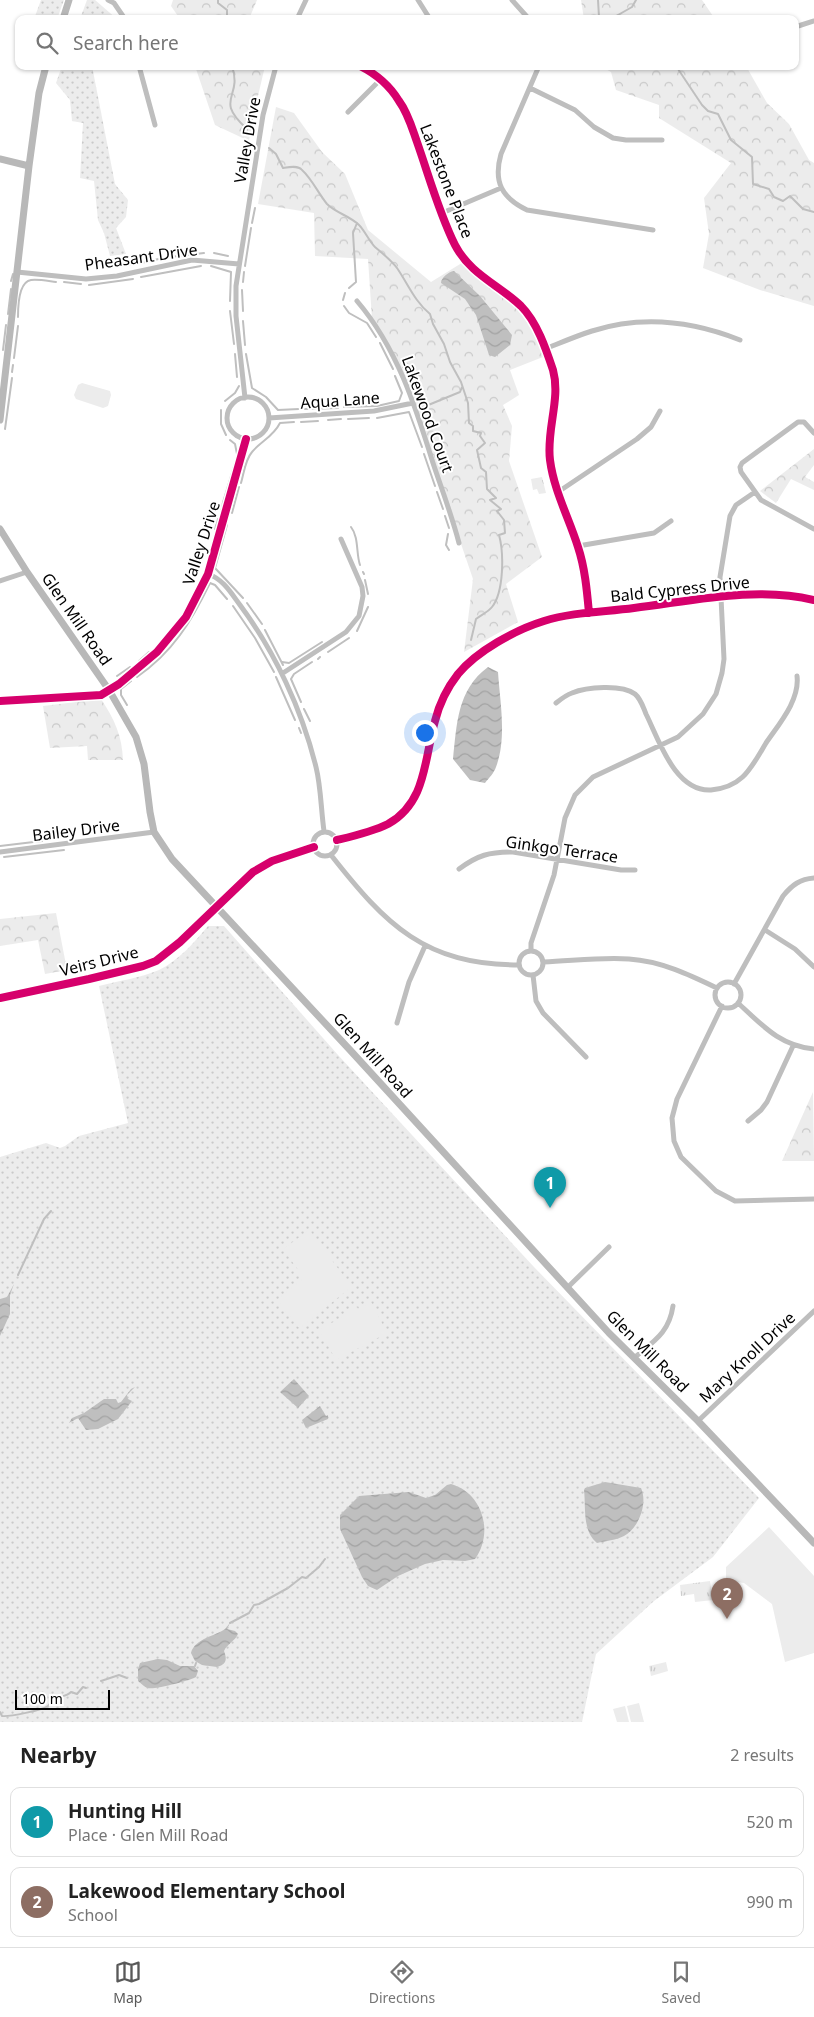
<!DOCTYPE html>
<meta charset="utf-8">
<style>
body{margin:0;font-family:"Noto Sans",sans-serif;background:#f2f2f2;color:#222}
.scale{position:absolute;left:15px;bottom:12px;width:95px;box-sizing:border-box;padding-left:5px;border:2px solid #000;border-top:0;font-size:14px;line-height:18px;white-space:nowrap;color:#000;-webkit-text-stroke:4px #fff;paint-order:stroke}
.you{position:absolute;left:424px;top:732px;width:18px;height:18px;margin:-12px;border:4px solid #fff;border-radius:50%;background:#1a73e8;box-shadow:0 0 0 8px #1a73e833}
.badge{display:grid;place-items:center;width:32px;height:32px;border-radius:50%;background:#595959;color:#fff;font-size:16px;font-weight:700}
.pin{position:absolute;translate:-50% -41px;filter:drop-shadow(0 1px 2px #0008)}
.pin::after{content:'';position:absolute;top:26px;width:18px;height:15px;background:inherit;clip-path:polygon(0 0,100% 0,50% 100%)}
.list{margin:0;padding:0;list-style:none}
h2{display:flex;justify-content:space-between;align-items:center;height:65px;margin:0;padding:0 20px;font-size:21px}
h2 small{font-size:16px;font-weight:400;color:#767676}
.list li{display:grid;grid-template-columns:32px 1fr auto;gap:15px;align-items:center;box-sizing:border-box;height:70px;margin:0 10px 10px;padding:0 10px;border:1px solid #e0e0e0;border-radius:10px}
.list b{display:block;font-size:19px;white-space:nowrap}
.list p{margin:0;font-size:16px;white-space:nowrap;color:#767676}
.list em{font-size:16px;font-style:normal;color:#767676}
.icon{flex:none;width:28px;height:28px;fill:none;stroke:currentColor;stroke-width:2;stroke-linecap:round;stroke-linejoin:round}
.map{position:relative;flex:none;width:814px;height:1722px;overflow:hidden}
.search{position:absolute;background:#fff;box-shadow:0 1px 4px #0004;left:15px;right:15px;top:15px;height:55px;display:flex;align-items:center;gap:12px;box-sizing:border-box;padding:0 18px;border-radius:10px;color:#767676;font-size:19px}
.sheet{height:225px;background:#fff}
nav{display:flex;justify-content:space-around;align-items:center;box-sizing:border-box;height:70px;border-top:1px solid #e0e0e0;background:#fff;font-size:14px;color:#767676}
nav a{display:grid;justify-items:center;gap:2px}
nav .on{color:#595959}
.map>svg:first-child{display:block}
</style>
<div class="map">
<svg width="814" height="1722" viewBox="0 0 814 1722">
<defs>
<pattern id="grass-dots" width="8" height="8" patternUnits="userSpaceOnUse" patternTransform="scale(1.25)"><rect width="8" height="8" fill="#ececec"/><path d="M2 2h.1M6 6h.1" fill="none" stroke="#c9c9c9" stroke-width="1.8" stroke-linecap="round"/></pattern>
<pattern id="forest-crowns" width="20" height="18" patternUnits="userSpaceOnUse" patternTransform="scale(1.25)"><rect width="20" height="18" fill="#ececec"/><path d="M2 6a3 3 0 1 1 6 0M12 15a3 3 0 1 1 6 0" fill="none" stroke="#c9c9c9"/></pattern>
<pattern id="park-tufts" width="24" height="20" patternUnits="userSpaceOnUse" patternTransform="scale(1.25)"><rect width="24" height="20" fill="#ececec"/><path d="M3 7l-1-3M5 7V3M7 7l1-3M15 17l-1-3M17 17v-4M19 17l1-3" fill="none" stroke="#c9c9c9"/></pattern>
<pattern id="water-waves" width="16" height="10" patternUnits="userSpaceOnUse" patternTransform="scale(1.25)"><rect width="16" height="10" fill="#bfbfbf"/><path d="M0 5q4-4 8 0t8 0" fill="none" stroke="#a2a2a2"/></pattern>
</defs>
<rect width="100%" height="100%" fill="#fff"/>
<!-- grass -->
<path fill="url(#grass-dots)" d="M 41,0 L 64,0 L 57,19 L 34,19 Z
M 87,0 L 95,0 L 117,19 L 80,19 Z
M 62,66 L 92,66 L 115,184 L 128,200 L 126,217 L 116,228 L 126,254 L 110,256 L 104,233 L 98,220 L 94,181 L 80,178 L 83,123 L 72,121 L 70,100 L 56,83 Z
M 208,926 L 224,926 L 338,1055 L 534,1267 L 759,1498 L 713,1557 L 654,1601 L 596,1654 L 582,1722 L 0,1722 L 0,1157 L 46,1143 L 60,1148 L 65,1146 L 79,1136 L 128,1123 L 99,986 C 118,981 140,978 159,970 C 178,961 195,942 208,926 Z"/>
<!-- forest -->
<path fill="url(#forest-crowns)" d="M 173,0 L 257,0 L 249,19 L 180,19 L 171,6 Z
M 581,0 L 702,0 L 715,19 L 584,19 Z
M 195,66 L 265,66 L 254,113 L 249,141 L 215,125 Z
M 601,66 L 746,66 L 767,103 L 789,124 L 809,160 L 814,163 L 814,306 L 760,290 L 703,268 L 709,234 L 704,198 L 731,163 L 659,118 L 659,105 L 616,90 L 611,72 Z
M 276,107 L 294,113 L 322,152 L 345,174 L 368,230 L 431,282 L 465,261 L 526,312 L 548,355 L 510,370 L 519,395 L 503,405 L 512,426 L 509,461 L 542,557 L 506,584 L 518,622 L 464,652 L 473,579 L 413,403 L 372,319 L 368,259 L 315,256 L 314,213 L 258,204 Z
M 814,449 L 814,465 L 805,477 L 814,482 L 814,490 L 791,479 L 776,503 L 760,491 Z
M 101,699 C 115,720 122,736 123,760 L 88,760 L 87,746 L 50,748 L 43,706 Z
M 56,913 L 67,970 L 45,974 L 38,940 L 0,946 L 0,919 Z
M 813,1092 L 814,1161 L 782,1161 Z"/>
<!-- park -->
<path fill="url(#park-tufts)" d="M 542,477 L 546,493 L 539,494 L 537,489 L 533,490 L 531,479 Z
M 710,1581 L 713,1600 L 695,1602 L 694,1594 L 681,1596 L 680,1585 Z
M 666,1662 L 668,1671 L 651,1676 L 649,1666 Z"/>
<!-- pitch -->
<path fill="#ececec" d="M 82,383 L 110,391 L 111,395 L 108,406 L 103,408 L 76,399 L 74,395 L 78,385 Z
M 308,1231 L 311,1232 L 351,1286 L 350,1288 L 300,1328 L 298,1327 L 278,1301 L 279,1298 L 304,1278 L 283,1249 Z
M 371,1302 L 387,1333 L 336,1360 L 319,1330 L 344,1316 L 343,1314 L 357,1307 L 358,1309 Z
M 769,1527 L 814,1576 L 814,1653 L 785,1662 L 772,1604 L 744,1583 L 726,1580 L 726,1567 Z
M 639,1703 L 644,1722 L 631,1722 L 627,1706 Z
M 625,1706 L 629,1722 L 617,1722 L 613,1709 Z"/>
<!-- water -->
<path fill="url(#water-waves)" d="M 454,271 L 480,296 L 512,335 L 510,345 L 495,357 L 489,355 L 476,315 L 465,299 L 441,283 C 441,278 448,272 454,271 Z
M 488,667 L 498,672 C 500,702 507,738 496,767 C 494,773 489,778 485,783 L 470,780 L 453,759 C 457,724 457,690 488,667 Z
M 14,1284 L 10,1295 L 10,1314 L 0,1336 L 0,1299 L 7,1297 Z
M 294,1379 L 309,1396 L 298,1408 L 280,1392 Z
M 135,1387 L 127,1395 L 128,1399 L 132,1401 L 118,1419 L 98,1429 L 86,1430 L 78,1418 L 69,1423 L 72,1418 L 84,1413 L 104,1399 L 116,1399 L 118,1403 L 121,1402 L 131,1389 Z
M 320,1406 L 326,1416 L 328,1415 L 328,1419 L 306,1428 L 302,1420 Z
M 605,1482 L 641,1488 C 648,1503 639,1528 624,1536 C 617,1540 605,1541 597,1543 C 582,1531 586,1507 584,1490 L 585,1488 Z
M 451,1484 C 483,1493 494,1533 475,1559 L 465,1561 L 443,1560 L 425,1564 L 398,1576 L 377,1590 L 368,1586 L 362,1577 L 340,1529 L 340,1515 L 359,1496 L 409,1492 L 426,1498 L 435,1495 L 447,1485 Z
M 230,1623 L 227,1629 L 235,1631 L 238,1634 C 235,1641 227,1644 224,1651 C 227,1659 227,1664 217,1667 L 202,1665 L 195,1661 L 191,1653 C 195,1638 216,1636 225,1629 C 227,1627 228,1625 230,1623 Z
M 158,1659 L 167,1660 L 180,1666 L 194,1666 L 198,1671 L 196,1677 C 192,1680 154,1690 148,1688 C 144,1687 142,1684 138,1681 L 138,1669 L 140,1663 Z"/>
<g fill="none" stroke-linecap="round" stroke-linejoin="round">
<!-- stream -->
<path stroke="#bfbfbf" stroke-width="2" d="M 218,0 L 218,3 L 227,10 L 227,19
M 598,0 L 599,17 L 602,19
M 611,19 L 632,7 L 636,0
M 232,66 C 243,99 213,98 247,129
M 676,66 L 702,105 L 708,111 L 718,114 L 731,140 L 752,157 L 753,184 L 769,189 L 774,197 L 783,201 L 790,196 L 803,209 L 814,212
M 269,148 L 276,154 L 283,168 C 289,167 298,165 302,170 C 312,179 318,193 327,204 C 336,213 350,216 359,225 C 365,231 369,241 375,247 C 382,253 391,260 397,268 C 408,284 415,302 430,314 L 433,324 L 444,344 L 450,362 L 461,382 L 468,403 L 469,423 L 473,426 L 473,431 L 481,433 L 480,436 L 485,443 L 477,450 L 481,468 L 486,472 L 487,489 L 496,498 L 490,500 L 501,509 L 497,511 L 504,520 L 505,533 L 499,535 C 504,553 504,592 492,607 C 488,612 481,615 476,619 L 471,640
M 252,223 L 255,208
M 214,253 L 228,256
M 170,257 L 204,253
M 141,263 L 163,258
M 115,266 L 132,264
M 211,266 L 231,272 L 230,301
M 245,266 L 251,228
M 141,277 L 201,266
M 11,281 L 13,274
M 64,282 L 81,284
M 243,282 L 244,272
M 89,285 L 133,279
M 349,288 L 356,282 L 353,233 L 357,223
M 242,290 L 243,311
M 343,300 L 345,293
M 344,306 L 349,313 L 367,323 L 376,337
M 230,311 L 234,344
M 8,314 L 11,289
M 18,317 C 18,308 18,282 31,280 C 38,279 48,281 56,282
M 243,321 L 245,345
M 380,343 L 393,369
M 3,350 L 6,325
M 235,354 L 237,377
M 246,354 L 252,388 L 266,397 L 278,410 L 299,409
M 14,358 L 18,326
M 12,372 L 13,365
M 225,401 L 235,393 L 239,386
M 344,407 L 377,406 L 399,401 L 402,393 L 395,376
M 421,408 L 460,392 L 462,387
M 305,409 L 338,408
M 221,410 L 221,424 L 226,435
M 377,418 L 409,412 L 422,447
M 348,419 L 369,418
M 328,420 L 341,419
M 301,422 L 318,421
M 5,429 L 12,378
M 230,440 L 235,444 L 237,454
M 424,454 L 435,486
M 241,483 C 244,473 245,460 252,452 C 261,441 273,437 280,423 L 294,422
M 437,492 L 443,509
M 221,509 L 235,463
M 232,513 L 239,487
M 445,516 L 449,528
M 227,525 L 215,568 L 243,598
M 351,527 C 359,537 356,554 360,565
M 215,529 L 218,519
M 448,534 L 446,545 L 449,550
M 363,572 L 364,574
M 365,580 L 368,594
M 247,603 L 262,624
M 233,606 L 255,638 L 274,672
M 265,630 L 283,665
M 357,631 L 368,607
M 328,652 L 349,638
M 318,659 L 320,657
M 139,661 L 149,652
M 282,662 L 289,663 L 322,642
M 117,676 L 130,667
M 137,677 C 173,652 191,622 210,583 L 215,585 L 227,599
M 276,677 L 295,720
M 301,702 L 291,679 L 294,674 L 312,662
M 127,705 L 121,695 L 121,689 L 131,681
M 304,709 L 310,721
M 299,728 L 301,733
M 0,846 L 42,841
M 4,857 L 64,850
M 18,1275 L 44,1219 L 51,1211
M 230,1623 L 249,1613 L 254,1605 L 259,1604 L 288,1588 L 302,1577 L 306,1578 L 319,1567 L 325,1559
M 195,1666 L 196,1663
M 101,1681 L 119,1675 L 127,1678
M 0,1712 L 2,1716 C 9,1717 43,1710 48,1706 C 50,1704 51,1701 53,1700 C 59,1696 66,1697 71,1692 L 77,1694 L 83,1687 L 86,1688"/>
<!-- street -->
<path stroke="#bebebe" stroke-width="5" d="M 108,0 L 114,3 L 125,19
M 418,0 L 430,19
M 512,0 L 529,19
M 297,19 L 306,0
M 795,27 L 814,21
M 139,66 L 155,125
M 360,66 C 376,74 390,86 399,101 C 408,113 412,128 417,142 C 429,176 439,213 455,245 C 470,274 499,285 521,306 C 537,322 546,349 553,370 C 561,399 546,430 550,460 C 554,491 569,518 578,547 C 585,568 587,591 589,613
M 539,66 L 501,154 C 493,182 502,198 527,210 L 653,230
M 530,88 L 575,110 L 594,127 L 613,138 L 626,140 L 662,140
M 348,112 L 381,79
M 442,213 L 501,188
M 17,272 L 86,279 L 117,276 L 192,260 L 239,264
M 357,301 C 397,348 415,405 433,463 C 442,490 452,516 459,543
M 545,349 C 560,343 576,336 592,331 C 642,315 692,321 740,340
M227 418a21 21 0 1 1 42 0a21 21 0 1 1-42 0Z
M 245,398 L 236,316 L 236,286 L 263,115 L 276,66
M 269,418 L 374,411 L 413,403
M 814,433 L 804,422 L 798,422 L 742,463 L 740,467 L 741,472 L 761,500 L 814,529
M 558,492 L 637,439 L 651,427 L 660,411
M 578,546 L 654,533 L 671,521
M 208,574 C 223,579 231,593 240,605 C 275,652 302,710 316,767 C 321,787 321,810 324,831
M 0,581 L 27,572
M 283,673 L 346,632 L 359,616 L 363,596 L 362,587 L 341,539
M 0,701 L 101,695 L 119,684 L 157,652 L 186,617 L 208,574 L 246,439
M 556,703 C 561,699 566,695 572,693 C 586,687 622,684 635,694 C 641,699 643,707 646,714 C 659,740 675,792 711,790 C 743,787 751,768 766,743 C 779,724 800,700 797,676
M313 844a12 12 0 1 1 24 0a12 12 0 1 1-24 0Z
M 337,840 C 354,836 372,832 388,824 C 427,802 424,759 435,721 C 439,705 447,688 458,674 C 477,651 515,630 544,621 C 572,612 604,612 634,608 C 692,601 756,586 814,600
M 0,852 L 154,832
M 331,855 C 386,925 425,965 519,965
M 459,869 C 478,855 489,852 513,852 L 621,870 L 635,870
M 215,907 C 227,895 239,882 252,872 C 270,859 293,853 314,847
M 765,930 L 795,949 L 814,967
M 531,950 L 531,943 L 554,875 L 565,818 L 575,795 L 593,777 L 678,737 L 703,714 L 716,694 L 722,673 L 724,659 L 720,577 L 730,516 L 736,505 L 755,492
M519 963a12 12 0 1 1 24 0a12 12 0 1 1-24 0Z
M 544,962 C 572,961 601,957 629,959 C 661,961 690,975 717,988
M 533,975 L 536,1001 L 543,1013 L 586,1057
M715 995a13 13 0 1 1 26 0a13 13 0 1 1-26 0Z
M 734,984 L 783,896 C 792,885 800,879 814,878
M 738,1003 C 762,1025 780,1046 814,1049
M 722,1006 L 677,1099 L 672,1118 L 674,1141 L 681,1157 L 716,1191 L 735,1201 L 814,1199
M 397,1023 L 409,982 L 425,946
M 748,1121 L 761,1110 L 767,1102 L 793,1046
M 568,1287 L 609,1247
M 634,1358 C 654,1341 669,1333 673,1306
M 698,1421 L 814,1311"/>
<!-- secondary -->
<path stroke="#b8b8b8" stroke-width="7" d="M 63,19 L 69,0
M 0,159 L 29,166 L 0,420
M 29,166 L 39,93 L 46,66
M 0,529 L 27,572 L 109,690 L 136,737 L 144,764 L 150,812 L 154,832 L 172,859 L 350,1050 L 609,1333 L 698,1421 L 814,1543
M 0,998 L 143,966 L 167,953 L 215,907"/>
<!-- cycleway casing -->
<g stroke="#fff" stroke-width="11">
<path id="cycleway" d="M 360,66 C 376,74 390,86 399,101 C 408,113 412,128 417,142 C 429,176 439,213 455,245 C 470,274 499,285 521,306 C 537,322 546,349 553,370 C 561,399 546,430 550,460 C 554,491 569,518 578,547 C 585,568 587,591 589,613
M 0,701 L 101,695 L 119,684 L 157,652 L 186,617 L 208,574 L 246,439
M 337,840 C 354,836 372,832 388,824 C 427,802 424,759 435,721 C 439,705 447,688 458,674 C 477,651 515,630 544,621 C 572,612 604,612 634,608 C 692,601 756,586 814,600
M 0,998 L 89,979 L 143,966 L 156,961 L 180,942 L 253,872 L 272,861 L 314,847"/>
</g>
<!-- cycleway -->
<use href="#cycleway" stroke="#d6006c" stroke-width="8"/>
</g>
<g text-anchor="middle" stroke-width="4" stroke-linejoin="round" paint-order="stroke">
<!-- street labels -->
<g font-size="16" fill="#000" stroke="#fff">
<text transform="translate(247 140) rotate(-80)" y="6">Valley Drive</text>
<text transform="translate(447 181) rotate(69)" y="6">Lakestone Place</text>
<text transform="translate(141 257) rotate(-8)" y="6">Pheasant Drive</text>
<text transform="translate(340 400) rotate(-4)" y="6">Aqua Lane</text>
<text transform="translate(428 414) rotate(70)" y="6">Lakewood Court</text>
<text transform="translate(201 543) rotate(-72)" y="6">Valley Drive</text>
<text transform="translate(680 589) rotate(-6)" y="6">Bald Cypress Drive</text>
<text transform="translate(77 619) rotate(55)" y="6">Glen Mill Road</text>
<text transform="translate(76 830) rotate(-7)" y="6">Bailey Drive</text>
<text transform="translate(562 849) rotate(8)" y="6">Ginkgo Terrace</text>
<text transform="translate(99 961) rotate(-14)" y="6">Veirs Drive</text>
<text transform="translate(373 1055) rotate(48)" y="6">Glen Mill Road</text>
<text transform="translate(648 1351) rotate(45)" y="6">Glen Mill Road</text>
<text transform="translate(747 1357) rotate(-43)" y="6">Mary Knoll Drive</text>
</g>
</g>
</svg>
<div class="scale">100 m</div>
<div class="you"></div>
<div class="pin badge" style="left:550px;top:1208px;background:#0f9aa8">1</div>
<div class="pin badge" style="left:727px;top:1619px;background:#8d6e63">2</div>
<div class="search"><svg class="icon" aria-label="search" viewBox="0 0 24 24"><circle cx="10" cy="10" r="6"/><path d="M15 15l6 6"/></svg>Search here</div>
</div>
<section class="sheet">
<h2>Nearby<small>2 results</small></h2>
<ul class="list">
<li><span class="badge" style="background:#0f9aa8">1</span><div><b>Hunting Hill</b><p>Place · Glen Mill Road</p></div><em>520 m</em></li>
<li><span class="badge" style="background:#8d6e63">2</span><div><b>Lakewood Elementary School</b><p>School</p></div><em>990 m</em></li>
</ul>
</section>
<nav>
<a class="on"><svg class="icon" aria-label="map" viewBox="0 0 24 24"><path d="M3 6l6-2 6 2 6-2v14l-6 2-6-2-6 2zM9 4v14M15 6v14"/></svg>Map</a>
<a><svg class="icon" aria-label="directions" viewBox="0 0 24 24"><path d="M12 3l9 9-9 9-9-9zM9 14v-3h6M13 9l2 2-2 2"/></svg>Directions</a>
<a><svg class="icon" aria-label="saved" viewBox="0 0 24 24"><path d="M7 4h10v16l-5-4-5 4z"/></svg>Saved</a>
</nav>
